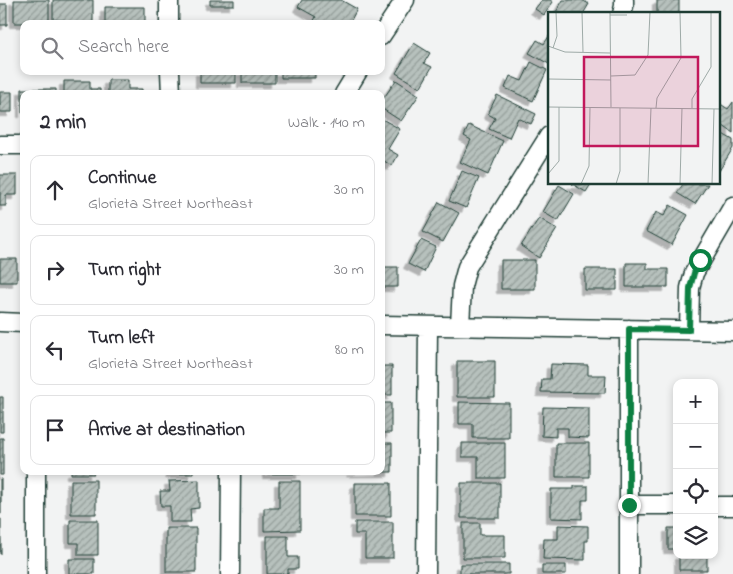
<!DOCTYPE html>
<meta charset="utf-8">
<style>
body{margin:0;font-family:"Indie Flower",sans-serif;background:#f7f7f7;color:#2b2b33}
.controls{position:absolute;right:15px;bottom:15px;display:grid;overflow:hidden;border-radius:10px;box-shadow:0 2px 8px #0003}
.controls button{width:45px;height:45px;display:grid;place-items:center;padding:0;border:0;border-bottom:1px solid #e1e1e2;background:#fff;color:#2b2b33;font:25px sans-serif}
.stop{position:absolute;width:15px;height:15px;margin:-11px;border:4px solid #0b8043;border-radius:50%;background:#fff}
.stop.end{background:#0b8043;border-color:#fff;box-shadow:0 1px 5px #0008}
.list{margin:0;padding:0;list-style:none}
h2{display:flex;justify-content:space-between;align-items:center;height:65px;margin:0;padding:0 20px;font-size:21px}
h2 small{font-size:16px;font-weight:400;color:#7c7c81}
.list li{display:grid;grid-template-columns:32px 1fr auto;gap:15px;align-items:center;box-sizing:border-box;height:70px;margin:0 10px 10px;padding:0 10px;border:1px solid #e1e1e2;border-radius:10px}
.list b{display:block;font-size:19px;white-space:nowrap}
.list p{margin:0;font-size:16px;white-space:nowrap;color:#7c7c81}
.list em{font-size:16px;font-style:normal;color:#7c7c81}
.icon{flex:none;width:28px;height:28px;fill:none;stroke:currentColor;stroke-width:2;stroke-linecap:round;stroke-linejoin:round}
.map{position:relative;flex:none;width:733px;height:574px;overflow:hidden}
.search{position:absolute;background:#fff;box-shadow:0 2px 8px #0003;left:20px;top:20px;width:365px;height:55px;display:flex;align-items:center;gap:12px;box-sizing:border-box;padding:0 18px;border-radius:10px;color:#7c7c81;font-size:19px}
.panel{position:absolute;background:#fff;box-shadow:0 2px 8px #0003;left:20px;top:90px;width:365px;height:385px;border-radius:10px}
.map>svg:first-child{display:block}
</style>
<div class="map">
<svg width="733" height="574" viewBox="0 0 733 574">
<defs>
<pattern id="building-hatch" width="6" height="6" patternUnits="userSpaceOnUse" patternTransform="scale(1.25)"><rect width="6" height="6" fill="#b7c1bd"/><path d="M-1 1l2-2M0 6l6-6M5 7l2-2" fill="none" stroke="#949e9a"/></pattern>
<filter id="shadow"><feDropShadow dx="-4.5" dy="4.5" stdDeviation="0" flood-color="#0004"/></filter>
</defs>
<rect width="100%" height="100%" fill="#f2f3f3"/>
<filter id="ink" filterUnits="userSpaceOnUse"><feTurbulence type="fractalNoise" baseFrequency=".02" numOctaves="2"/><feDisplacementMap in="SourceGraphic" scale="10" xChannelSelector="R" yChannelSelector="G"/><feConvolveMatrix kernelMatrix="1 2 1 2 8 2 1 2 1" color-interpolation-filters="sRGB"/></filter>
<g filter="url(#ink)">
<!-- building -->
<path fill="url(#building-hatch)" stroke="#1f3d34" filter="url(#shadow)" d="M 14,0 L 49,0 L 49,23 L 14,23 Z
M 53,0 L 93,0 L 93,24 L 65,24 L 65,20 L 53,20 Z
M 210,0 L 234,0 L 234,5 L 210,5 Z
M 302,0 L 341,0 L 357,9 L 349,24 L 312,24 L 316,17 L 298,7 Z
M 542,0 L 550,0 L 553,2 L 544,15 L 535,9 Z
M 563,0 L 582,0 L 589,4 L 583,14 L 555,14 Z
M 657,0 L 679,0 L 679,14 L 657,14 Z
M 0,4 L 7,4 L 7,25 L 0,25 Z
M 105,7 L 145,7 L 145,24 L 105,24 Z
M 549,36 L 549,64 L 529,53 L 537,40 L 544,44 Z
M 414,43 L 430,53 L 424,63 L 432,67 L 420,88 L 396,73 Z
M 531,62 L 547,70 L 533,101 L 505,88 L 510,76 L 522,81 Z
M 200,71 L 236,71 L 236,83 L 200,83 Z
M 242,71 L 275,71 L 275,83 L 242,83 Z
M 281,71 L 315,71 L 315,78 L 281,78 Z
M 108,80 L 128,80 L 128,89 L 142,89 L 142,94 L 108,94 Z
M 396,80 L 419,95 L 401,121 L 381,108 L 381,102 Z
M 64,81 L 90,81 L 90,89 L 100,89 L 100,94 L 64,94 Z
M 22,89 L 56,89 L 56,94 L 24,94 L 24,113 L 22,113 Z
M 0,92 L 12,92 L 12,112 L 0,112 Z
M 497,95 L 536,114 L 531,124 L 518,118 L 509,138 L 489,129 L 495,118 L 488,114 Z
M 733,102 L 733,133 L 719,123 L 719,103 L 728,109 Z
M 382,119 L 400,129 L 388,149 L 398,155 L 392,166 L 381,159 L 381,120 Z
M 469,125 L 503,141 L 488,175 L 460,162 L 471,140 L 464,136 Z
M 719,132 L 733,140 L 733,148 L 719,171 Z
M 462,171 L 479,178 L 466,208 L 449,201 Z
M 0,175 L 17,175 L 17,195 L 6,195 L 6,206 L 0,206 Z
M 572,184 L 591,184 L 586,192 Z
M 683,184 L 708,184 L 695,204 L 677,193 Z
M 559,185 L 574,194 L 558,221 L 543,212 Z
M 439,202 L 459,213 L 443,242 L 423,232 Z
M 670,205 L 688,215 L 672,245 L 646,231 L 656,212 L 664,216 Z
M 539,218 L 557,229 L 539,258 L 521,246 Z
M 421,240 L 436,247 L 424,272 L 408,264 Z
M 0,259 L 17,259 L 17,282 L 0,282 Z
M 501,260 L 535,260 L 535,289 L 501,289 Z
M 626,263 L 647,263 L 647,269 L 668,269 L 668,287 L 626,287 Z
M 381,267 L 398,267 L 398,287 L 381,287 Z
M 585,269 L 617,269 L 617,290 L 585,290 Z
M 457,361 L 495,361 L 495,397 L 457,397 Z
M 551,364 L 588,365 L 588,375 L 606,375 L 605,393 L 541,392 L 542,379 L 550,379 Z
M 381,366 L 392,366 L 392,395 L 381,395 Z
M 0,397 L 3,397 L 3,432 L 0,432 Z
M 459,402 L 509,403 L 509,438 L 473,438 L 473,424 L 459,424 Z
M 381,403 L 391,403 L 391,433 L 381,433 Z
M 543,407 L 589,408 L 589,438 L 568,437 L 568,428 L 556,428 L 556,437 L 542,436 Z
M 0,438 L 3,438 L 3,475 L 0,475 Z
M 381,443 L 392,443 L 392,472 L 351,472 L 381,471 Z
M 462,443 L 505,443 L 505,478 L 478,478 L 478,457 L 462,457 Z
M 556,443 L 589,443 L 589,477 L 556,477 Z
M 71,471 L 94,471 L 94,474 L 71,474 Z
M 170,471 L 193,471 L 193,474 L 170,474 Z
M 267,471 L 301,471 L 301,474 L 267,474 Z
M 0,479 L 1,479 L 1,514 L 0,514 Z
M 71,480 L 96,480 L 96,514 L 71,514 Z
M 199,480 L 199,508 L 190,509 L 191,522 L 170,522 L 170,506 L 161,506 L 160,491 L 170,491 L 169,481 Z
M 279,481 L 300,481 L 300,530 L 264,531 L 264,508 L 279,508 Z
M 355,483 L 391,483 L 391,516 L 355,516 Z
M 461,483 L 500,483 L 500,518 L 461,518 Z
M 574,486 L 588,486 L 588,500 L 582,500 L 582,519 L 551,518 L 551,489 L 574,489 Z
M 0,519 L 1,519 L 1,554 L 0,554 Z
M 70,520 L 98,520 L 98,555 L 78,555 L 78,543 L 70,543 Z
M 355,522 L 393,522 L 393,558 L 365,558 L 365,534 L 355,534 Z
M 463,523 L 480,523 L 480,535 L 505,535 L 505,558 L 463,558 Z
M 558,525 L 588,526 L 588,541 L 585,541 L 585,560 L 543,559 L 544,539 L 558,539 Z
M 166,528 L 196,528 L 196,572 L 166,572 Z
M 668,528 L 677,528 L 677,549 L 668,549 Z
M 267,536 L 288,536 L 288,557 L 298,557 L 298,569 L 288,569 L 288,574 L 267,574 Z
M 679,555 L 707,555 L 707,570 L 679,570 Z
M 69,559 L 94,559 L 94,574 L 69,574 Z
M 460,564 L 509,564 L 509,574 L 460,574 Z
M 542,565 L 566,565 L 566,574 L 542,574 Z"/>
<g fill="none" stroke-linecap="round" stroke-linejoin="round">
<!-- minor casing -->
<g stroke="#1f3d34" stroke-width="21">
<path id="minor" d="M 169,0 L 169,24
M 622,14 L 624,6 L 624,0
M 381,36 L 405,0
M 170,71 L 171,94
M 344,94 L 358,71
M 0,145 L 24,145
M 0,322 L 24,323
M 381,325 L 733,331
M 460,326 L 462,286 L 467,267 L 549,136
M 629,329 L 629,574
M 689,330 L 690,288 L 694,273 L 733,206
M 629,505 L 677,505
M 714,506 L 733,506
M 36,574 L 36,471
M 230,574 L 231,471
M 426,574 L 428,326"/>
</g>
<!-- minor -->
<use href="#minor" stroke="#fff" stroke-width="18"/>
</g>
</g>
<g fill="none" stroke-linecap="round" stroke-linejoin="round" filter="url(#ink)">
<!-- route -->
<path stroke="#0b8043" stroke-width="6" d="M 629,505 L 629,329 L 689,330 L 690,288 L 694,273 L 700,260"/>
</g>
<!-- overview -->
<g transform="translate(548 12)">
<rect width="172" height="172" fill="#f2f3f3"/>
<path fill="none" stroke="#9eaaa7" stroke-width="1" d="M 34,0 L 35,40M 62,0 L 63,95M 62,3 L 79,3M 0,34 L 17,40 L 62,41M 5,36 L 9,24 L 8,0M 63,64 L 87,63 L 100,43 L 102,0M 0,67 L 63,68M 0,95 L 173,97M 108,96 L 109,86 L 133,46 L 132,0M 144,96 L 144,87 L 163,55 L 163,0M 0,162 L 11,149 L 11,95M 33,172 L 41,154 L 42,95M 68,172 L 72,159 L 72,96M 100,172 L 103,96M 132,172 L 134,96M 164,172 L 166,97"/>
<path fill="#c2185b" fill-opacity="0.15" stroke="#c2185b" stroke-width="2.5" d="M 36,45 L 150,45 L 150,134 L 36,134 Z"/>
<rect width="172" height="172" fill="none" stroke="#1f3d34" stroke-width="2.5"/>
</g>
</svg>
<div class="controls">
<button>+</button>
<button>−</button>
<button><svg class="icon" aria-label="locate" viewBox="0 0 24 24"><circle cx="12" cy="12" r="6"/><path d="M12 2v4M12 18v4M2 12h4M18 12h4"/></svg></button>
<button><svg class="icon" aria-label="layers" viewBox="0 0 24 24"><path d="M12 4l9 5-9 5-9-5zM3 14l9 5 9-5"/></svg></button>
</div>
<div class="stop" style="left:700px;top:260px"></div>
<div class="stop end" style="left:629px;top:505px"></div>
<div class="search"><svg class="icon" aria-label="search" viewBox="0 0 24 24"><circle cx="10" cy="10" r="6"/><path d="M15 15l6 6"/></svg>Search here</div>
<section class="panel">
<h2>2 min<small>Walk · 140 m</small></h2>
<ul class="list">
<li><svg class="icon" aria-label="ahead" viewBox="0 0 24 24"><path d="M12 20V5M6 11l6-6 6 6"/></svg><div><b>Continue</b><p>Glorieta Street Northeast</p></div><em>30 m</em></li>
<li><svg class="icon" aria-label="right" viewBox="0 0 24 24"><path d="M7 20v-9h11M14 6l5 5-5 5"/></svg><div><b>Turn right</b></div><em>30 m</em></li>
<li><svg class="icon" aria-label="left" viewBox="0 0 24 24"><path d="M17 20v-9H6M10 6l-5 5 5 5"/></svg><div><b>Turn left</b><p>Glorieta Street Northeast</p></div><em>80 m</em></li>
<li><svg class="icon" aria-label="arrive" viewBox="0 0 24 24"><path d="M6 21V4h12l-3 4 3 4H6"/></svg><div><b>Arrive at destination</b></div></li>
</ul>
</section>
</div>
